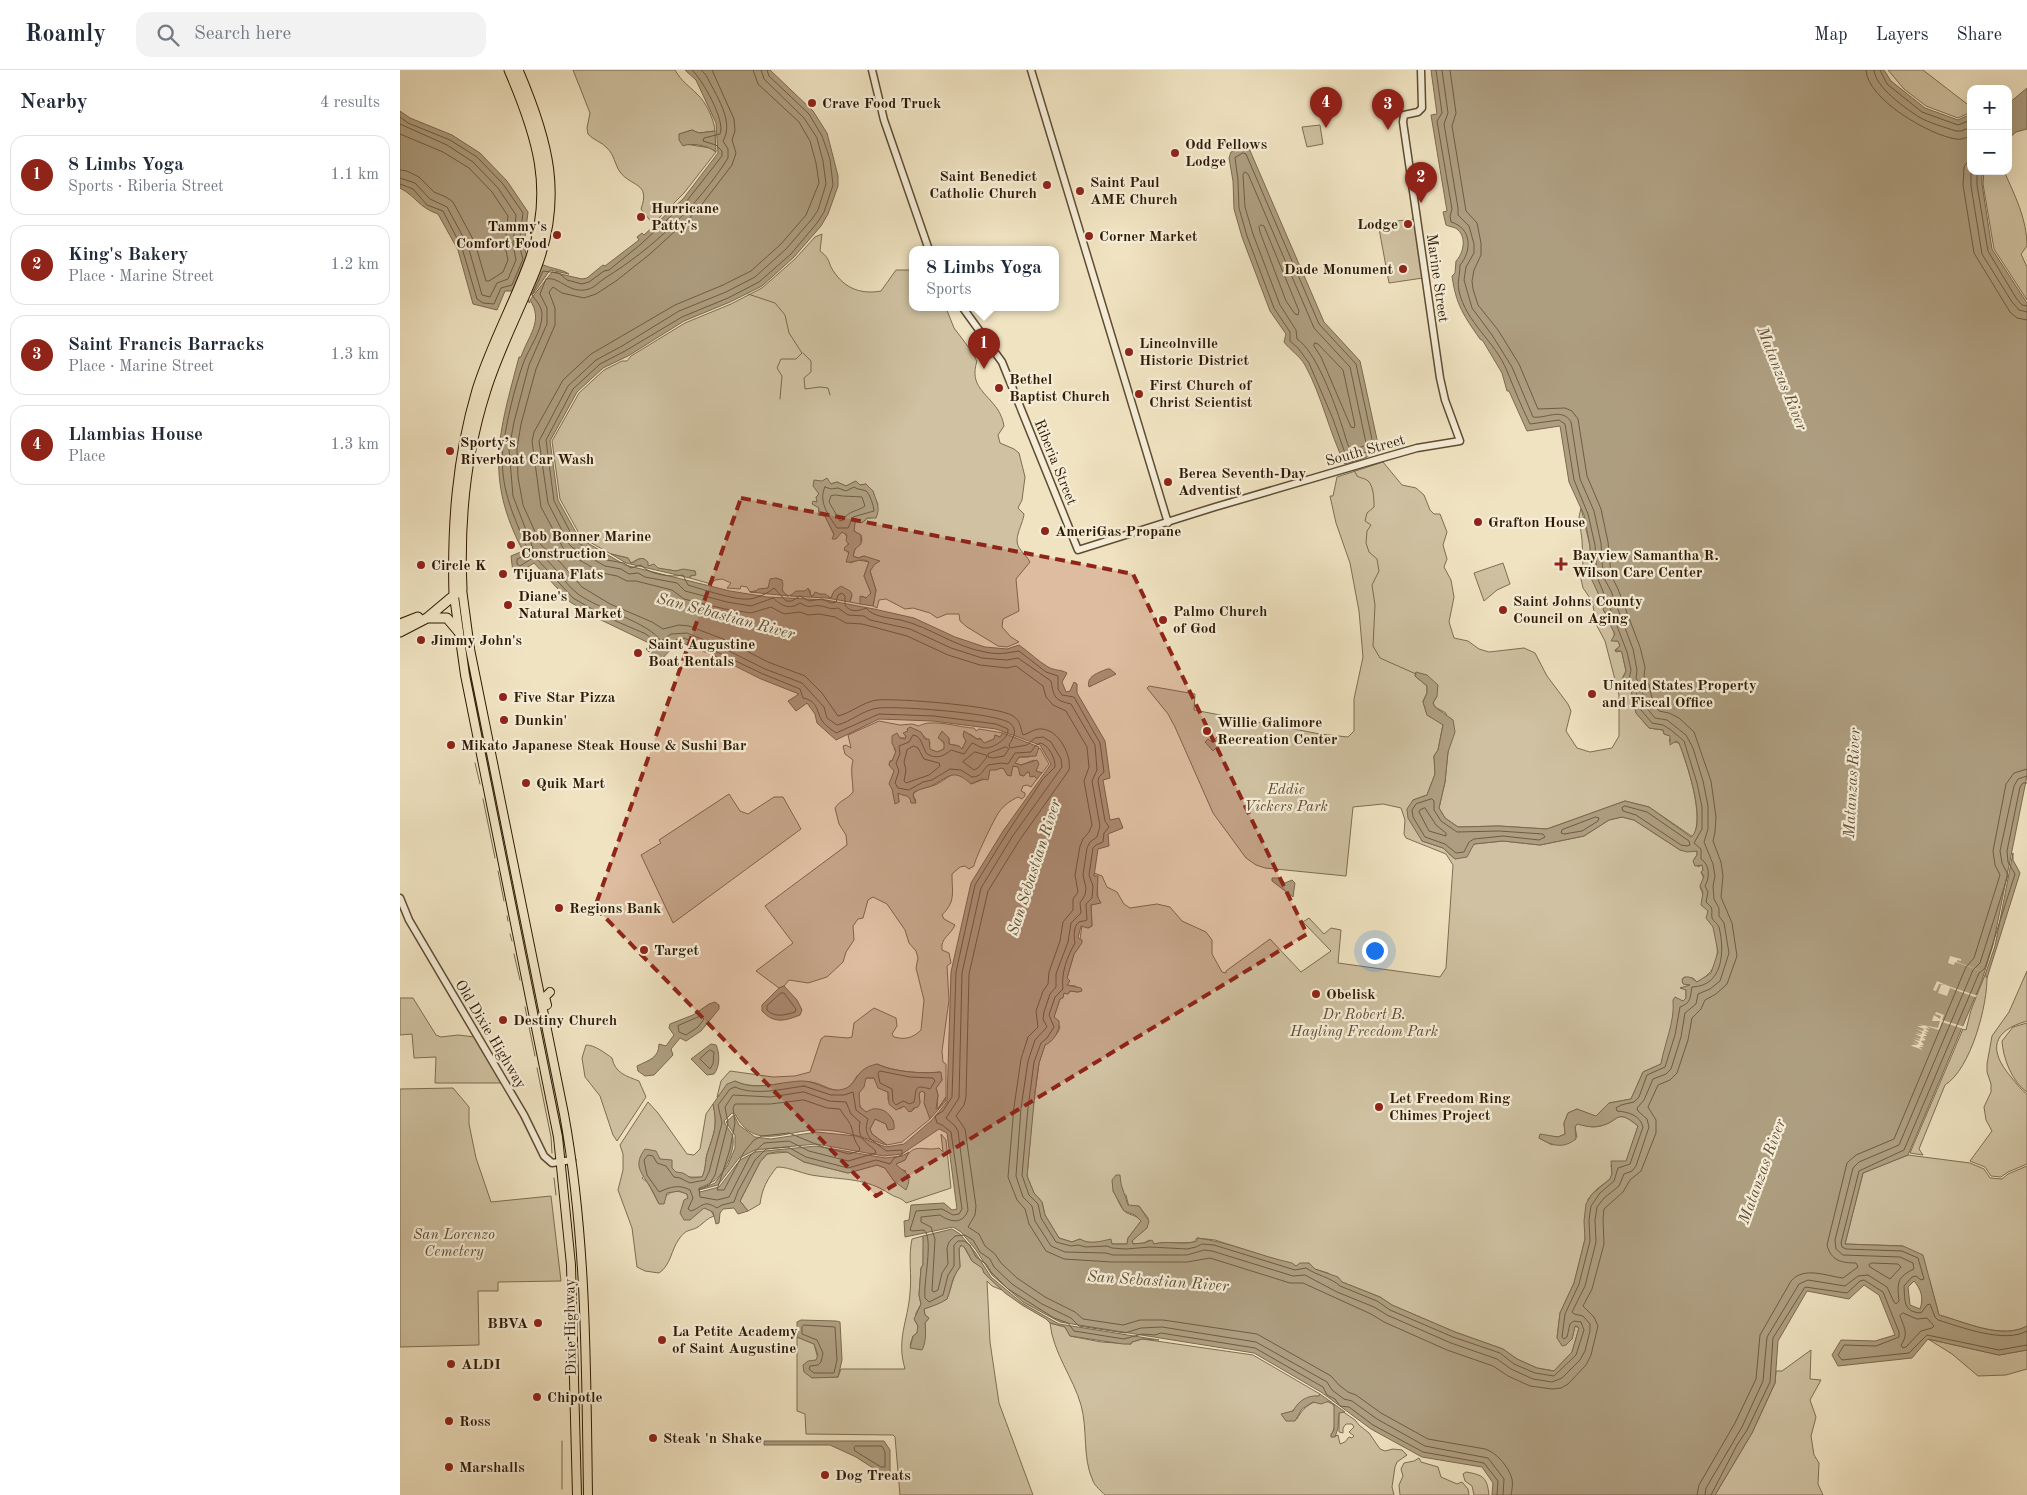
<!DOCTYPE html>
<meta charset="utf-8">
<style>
body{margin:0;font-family:"Old Standard TT",serif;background:#f2f2f3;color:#1f2937}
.controls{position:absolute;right:15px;top:15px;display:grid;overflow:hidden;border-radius:10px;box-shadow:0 5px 20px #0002}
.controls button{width:45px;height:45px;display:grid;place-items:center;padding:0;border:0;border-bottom:1px solid #e0e1e3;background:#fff;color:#1f2937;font:25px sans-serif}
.you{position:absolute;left:974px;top:880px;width:18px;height:18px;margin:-12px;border:4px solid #fff;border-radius:50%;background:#1a73e8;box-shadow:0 0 0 8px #1a73e833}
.badge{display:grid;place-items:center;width:32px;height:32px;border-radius:50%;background:#8f2418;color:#fff;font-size:16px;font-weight:700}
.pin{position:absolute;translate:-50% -41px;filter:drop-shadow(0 1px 2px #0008)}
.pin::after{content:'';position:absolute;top:26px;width:18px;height:15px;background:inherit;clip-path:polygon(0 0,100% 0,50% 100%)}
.popup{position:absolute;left:509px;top:176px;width:150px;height:65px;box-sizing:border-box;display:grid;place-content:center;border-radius:10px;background:#fff;filter:drop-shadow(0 1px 4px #0005);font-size:16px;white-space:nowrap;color:#747a83}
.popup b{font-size:19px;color:#1f2937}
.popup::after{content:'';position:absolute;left:50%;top:100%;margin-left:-10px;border:10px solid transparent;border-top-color:#fff}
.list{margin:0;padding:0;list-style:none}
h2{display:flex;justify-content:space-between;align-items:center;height:65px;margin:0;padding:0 20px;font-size:21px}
h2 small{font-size:16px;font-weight:400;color:#747a83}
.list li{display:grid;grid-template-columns:32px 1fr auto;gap:15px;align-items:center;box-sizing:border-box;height:80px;margin:0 10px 10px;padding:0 10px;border:1px solid #e0e1e3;border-radius:15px}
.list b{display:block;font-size:19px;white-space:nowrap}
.list p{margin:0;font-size:16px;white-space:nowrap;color:#747a83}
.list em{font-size:16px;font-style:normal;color:#747a83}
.icon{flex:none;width:28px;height:28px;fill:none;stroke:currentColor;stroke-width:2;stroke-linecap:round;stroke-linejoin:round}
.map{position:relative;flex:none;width:1627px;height:1425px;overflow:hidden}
header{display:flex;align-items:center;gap:30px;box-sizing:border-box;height:70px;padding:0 25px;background:#fff;border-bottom:1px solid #e0e1e3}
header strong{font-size:24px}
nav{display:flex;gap:28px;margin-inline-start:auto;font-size:18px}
.search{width:350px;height:45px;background:#f2f2f3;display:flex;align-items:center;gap:12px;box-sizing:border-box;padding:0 18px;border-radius:15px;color:#747a83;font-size:19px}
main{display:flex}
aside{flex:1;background:#fff}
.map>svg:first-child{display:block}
</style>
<header>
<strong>Roamly</strong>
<div class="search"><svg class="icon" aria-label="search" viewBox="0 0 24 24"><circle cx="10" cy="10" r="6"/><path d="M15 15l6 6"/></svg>Search here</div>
<nav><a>Map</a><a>Layers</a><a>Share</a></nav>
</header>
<main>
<aside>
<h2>Nearby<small>4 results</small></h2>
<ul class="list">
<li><span class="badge">1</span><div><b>8 Limbs Yoga</b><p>Sports · Riberia Street</p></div><em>1.1 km</em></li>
<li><span class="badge">2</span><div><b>King's Bakery</b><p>Place · Marine Street</p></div><em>1.2 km</em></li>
<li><span class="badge">3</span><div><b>Saint Francis Barracks</b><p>Place · Marine Street</p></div><em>1.3 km</em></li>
<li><span class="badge">4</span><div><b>Llambias House</b><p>Place</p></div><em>1.3 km</em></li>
</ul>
</aside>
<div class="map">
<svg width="1627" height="1425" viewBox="0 0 1627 1425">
<rect width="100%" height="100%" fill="#f0e3c1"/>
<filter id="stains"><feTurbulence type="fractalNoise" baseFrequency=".004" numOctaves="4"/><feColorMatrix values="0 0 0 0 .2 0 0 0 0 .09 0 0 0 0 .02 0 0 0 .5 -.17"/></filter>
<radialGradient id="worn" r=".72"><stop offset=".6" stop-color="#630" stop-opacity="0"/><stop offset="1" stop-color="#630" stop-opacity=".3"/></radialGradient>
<!-- green -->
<path fill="#cfc1a1" stroke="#7e6d52" d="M 173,0 L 275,0 C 282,12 288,15 297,24 C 306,32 314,49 315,61 L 299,63 L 292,60 L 279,64 L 285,74 L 310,78 L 316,82 L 284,123 L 253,154 L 241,139 C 251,112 231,117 220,102 C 215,95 214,84 207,78 C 202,72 193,70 188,64 L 187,58 L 190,43 Z
M 1488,0 L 1523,0 L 1567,34 L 1571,35 L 1571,39 L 1567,40 L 1571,42 L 1558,48 L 1526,36 L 1504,19 Z
M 920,55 L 923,74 L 907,77 L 902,57 Z
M 1584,101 L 1604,101 C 1615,126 1627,149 1627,176 L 1621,184 L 1627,197 L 1627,230 L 1594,179 L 1583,114 Z
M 1015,149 L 1023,208 L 989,213 L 978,153 Z
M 422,164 L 420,181 C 427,186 428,189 431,197 C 442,217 459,225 481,221 L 496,200 L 513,200 L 513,238 L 546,238 L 554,258 L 570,279 L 577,291 C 569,316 586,322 598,340 C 601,345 603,350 604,356 L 598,365 L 600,373 L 614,379 L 619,383 L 625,407 L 622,430 L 618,438 L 624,444 C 623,455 612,469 620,479 C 623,484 627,486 630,492 L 616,509 L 619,541 L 603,549 L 602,557 L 611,567 L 619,572 L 607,577 L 598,576 L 567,557 L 560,551 L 559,544 L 547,544 L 537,548 L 530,543 L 513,538 L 505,539 L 486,529 L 479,530 L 477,538 L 473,536 L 476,520 L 470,501 L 473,496 L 474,490 L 464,486 L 458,488 L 453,486 L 455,479 L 462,471 L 461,465 L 454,461 L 455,452 L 458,450 L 465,451 L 467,448 L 471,448 L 478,434 L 475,429 L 473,421 L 466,414 L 460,415 L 456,411 L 446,416 L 437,412 L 430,414 L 425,409 C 419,414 421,424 416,427 L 418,432 L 412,433 L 419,438 L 418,445 L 425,446 L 434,465 L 443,462 C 450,468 448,474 447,482 L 449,482 L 450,493 L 459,490 L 469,492 L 464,506 L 471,523 L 466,528 L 462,526 L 460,534 L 450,532 L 452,525 L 447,520 L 439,518 L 433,523 L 431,528 L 420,524 L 411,526 L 410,520 L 387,526 L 381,519 L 382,510 L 376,508 L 368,518 L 350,522 L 347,517 L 341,516 L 340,519 L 327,518 L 331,513 L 322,509 L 315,510 L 311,514 L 290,508 L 290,506 L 295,505 L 295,501 L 280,500 L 276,501 L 248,497 L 244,489 L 238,489 L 231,493 L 228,488 L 211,484 L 181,467 L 160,429 L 152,371 L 179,323 L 204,300 L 222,291 L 227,291 L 231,286 L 285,253 L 331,234 L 362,218 L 395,189 L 415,167 Z
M 983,392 L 1002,415 L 1016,418 L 1024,425 L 1030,440 L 1034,444 L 1040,444 L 1047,462 L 1043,475 L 1047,489 L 1044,497 L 1051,510 L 1054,527 L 1049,552 L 1054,568 L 1068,571 L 1079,579 L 1089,582 L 1124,578 L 1135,583 L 1147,606 L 1168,634 L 1171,641 L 1166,661 L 1177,678 L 1190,682 L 1212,678 L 1219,666 L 1219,625 L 1205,571 L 1197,556 L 1192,531 L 1183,518 L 1181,509 L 1183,492 L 1182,470 L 1179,447 L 1181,438 L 1190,476 L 1193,511 L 1204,536 L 1204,542 L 1208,545 C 1209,555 1216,560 1214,571 L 1218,571 L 1220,576 L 1215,580 L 1216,582 L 1221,581 L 1222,583 L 1226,601 L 1222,609 L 1231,620 L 1236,643 L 1249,658 L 1263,660 L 1264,664 L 1271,666 L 1269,671 L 1279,673 C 1287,694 1305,746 1293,767 L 1249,737 L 1225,731 L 1147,759 L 1099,756 L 1058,757 L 1045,748 L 1039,738 L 1045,712 L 1048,682 L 1046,643 L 1035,637 L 1033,633 L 1037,626 L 1016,602 L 1015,606 L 1027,616 L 1027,623 L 1023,631 L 1027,645 L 1043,654 L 1038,680 L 1034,686 L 1035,704 L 1027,725 L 1013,730 L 1022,771 L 1043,778 L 1055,789 L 1074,774 L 1103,771 L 1140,775 L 1184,766 L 1209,750 L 1222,747 L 1234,750 L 1280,780 L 1297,781 L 1297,785 L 1294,789 L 1298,797 L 1302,795 L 1303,800 L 1301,802 L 1304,809 L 1300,817 C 1303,823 1303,829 1306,836 C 1316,864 1329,896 1297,912 L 1293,908 L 1284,907 L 1282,912 L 1284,914 L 1290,915 L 1282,918 L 1286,919 L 1286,928 L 1283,931 L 1279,930 C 1273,940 1273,950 1271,962 C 1268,973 1263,983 1261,994 L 1243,1002 L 1231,1029 L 1209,1033 L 1196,1047 L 1177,1039 L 1168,1043 L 1164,1053 L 1165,1064 L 1158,1067 L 1140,1065 L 1139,1068 L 1152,1075 L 1177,1067 L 1175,1057 L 1177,1053 C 1184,1056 1192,1058 1200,1056 C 1220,1052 1215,1037 1238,1056 L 1226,1092 L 1215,1092 L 1211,1095 L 1212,1104 L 1210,1109 L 1197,1119 L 1188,1129 L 1185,1169 L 1174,1213 L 1160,1243 L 1157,1268 L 1172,1269 L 1175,1256 L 1179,1258 L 1172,1282 L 1154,1301 L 1137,1298 L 1117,1289 L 1103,1279 L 1055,1262 L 992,1235 L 980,1227 L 942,1212 L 928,1203 L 915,1199 L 909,1193 L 896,1196 L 815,1170 L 797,1168 L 794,1172 C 781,1174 766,1171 754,1174 L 749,1170 L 744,1173 L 733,1174 L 732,1170 L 747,1158 L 748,1148 L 739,1136 L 729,1137 L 726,1125 L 713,1121 C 718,1128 720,1139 727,1143 C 733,1146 736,1145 741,1151 L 728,1168 L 727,1174 L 712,1174 L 707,1171 C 699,1173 686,1174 680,1169 L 672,1172 L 659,1168 L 645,1145 L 642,1132 L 634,1123 L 627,1106 L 633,1038 L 639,993 L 645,975 L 651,971 L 658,962 L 660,957 L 654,947 L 660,929 L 664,923 L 668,924 L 670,921 L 678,922 L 682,920 L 675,916 L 667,915 L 667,908 L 674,884 L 679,877 L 682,855 L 688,858 L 692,856 L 691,835 L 699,833 C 696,823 700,814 693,807 L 694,803 L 702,806 L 707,817 L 717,822 L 724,834 L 730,838 L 757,834 L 770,837 L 782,851 L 806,862 L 812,870 L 812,884 L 822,902 L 826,903 L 826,901 L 870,869 L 901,902 L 931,881 L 903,852 L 909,848 L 924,864 L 931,858 L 941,860 L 938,893 L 1040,907 L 1046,898 L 1053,795 L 1046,784 L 1006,768 L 1004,764 L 1005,750 L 1001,738 L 983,734 L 953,737 L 946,806 L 865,798 L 856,795 L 846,788 L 813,743 L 775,657 L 768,644 L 747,618 L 749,616 L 795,624 L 794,640 L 920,664 L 948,667 L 954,661 L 954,629 L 963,587 L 959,541 L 950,493 L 936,453 L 930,426 L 933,426 L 937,407 Z
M 1103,493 L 1110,514 L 1097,520 L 1084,531 L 1074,503 Z
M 479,651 L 500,655 L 512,654 L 519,656 C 532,648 561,658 574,658 L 576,661 L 579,659 L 603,663 L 600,667 L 595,665 L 594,669 L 584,674 L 580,668 L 577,669 L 570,664 L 564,667 L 566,671 L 562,679 L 559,676 L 549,674 L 549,668 L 546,665 L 541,670 L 545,675 L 544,679 L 537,682 L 529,679 L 530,672 L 517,660 L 510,658 L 504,664 L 507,668 L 500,668 L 494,678 L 496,683 L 492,691 L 490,691 L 489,695 L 495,701 C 489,712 492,722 499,732 L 498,722 C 504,727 508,722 512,733 L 516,731 L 513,725 L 514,723 C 520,718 525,718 532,716 C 549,711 553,693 571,714 L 587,708 L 590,699 L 601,698 L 611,701 L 613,696 L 619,697 L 620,705 L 624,706 L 627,702 L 629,702 L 632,707 L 634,706 L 637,709 L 631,717 L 627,715 L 623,716 L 621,721 L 625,723 L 625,726 L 622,729 L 618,727 C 610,731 604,735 599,742 C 594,749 574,791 574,796 L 569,799 L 565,796 L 560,797 L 552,804 C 552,823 556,831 542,845 L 544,849 L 555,855 C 551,865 540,868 542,880 L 549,883 L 551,893 L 547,896 L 549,930 L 542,981 L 543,992 L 546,994 L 546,1027 L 537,1040 L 538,1025 L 536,1018 L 542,1010 L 540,1002 C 522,1004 494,1002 477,994 C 471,998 462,1001 457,1006 C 453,1012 451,1017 444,1020 C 432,1023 422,1013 411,1012 C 386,1010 358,1022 335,1011 L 317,1027 L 321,1011 L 330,1001 L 373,1007 L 395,1006 L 410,1002 L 421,969 L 425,966 L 448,968 L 452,967 L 454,953 L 474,938 L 496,948 L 497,956 L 492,964 L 494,967 C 505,970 513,968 521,960 L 524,930 L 516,898 L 518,888 L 516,881 L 509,873 L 505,860 L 487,834 L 473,827 L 468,830 L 463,848 L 458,849 L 453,856 L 454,870 L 446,882 L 443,892 L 427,907 L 408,913 L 389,910 L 384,916 L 379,918 L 356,901 L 393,873 L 365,836 L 447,775 L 446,765 L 439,754 L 435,738 C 440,730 448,729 453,722 C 453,711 450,701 453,690 L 445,684 L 443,676 L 446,675 L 451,678 L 448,665 Z
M 640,678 L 649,694 L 642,703 L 636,701 L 638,695 L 634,690 L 621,695 L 615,693 L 619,687 L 629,687 Z
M 329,724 L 340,741 L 348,744 L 374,727 L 383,727 L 401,759 L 273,853 L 241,785 L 261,773 L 259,770 Z
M 1627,901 L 1627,951 C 1592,961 1588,980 1611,1007 C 1617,1014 1620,1019 1627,1024 L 1627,1094 L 1608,1102 L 1601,1107 L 1591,1106 L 1585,1097 L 1570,1091 L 1592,1061 L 1586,1050 L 1584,1037 L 1591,1022 L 1591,1014 L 1587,1002 L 1587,994 L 1592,966 L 1609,942 Z
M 1585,905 L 1587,905 C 1588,934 1571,999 1545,1015 L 1519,1079 L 1523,1085 L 1510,1083 L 1563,959 L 1566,960 L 1571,940 Z
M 0,928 L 13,928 L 36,965 L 41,967 L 58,965 L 75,967 L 103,1013 L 35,1013 L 36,987 L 14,988 L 12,964 L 0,965 Z
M 1627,953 L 1627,1022 C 1612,1012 1603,988 1602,971 L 1613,957 Z
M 186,975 C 195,975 205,983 212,988 C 215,1003 226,1006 239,1011 L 246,1027 L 217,1071 L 213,1065 L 200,1026 L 185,1007 L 182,988 Z
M 466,1008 L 474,1008 L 483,1020 L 488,1022 L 488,1030 L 500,1039 L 504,1036 L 511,1042 L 520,1033 L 519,1023 L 522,1021 L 525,1023 L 525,1036 L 528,1040 L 530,1049 L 502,1072 L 487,1075 L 472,1064 L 470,1059 L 475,1049 L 486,1054 L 487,1058 L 494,1052 C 486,1040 479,1037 466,1042 C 452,1033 460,1019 466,1008 Z
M 53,1018 L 69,1037 L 69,1054 L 76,1088 L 91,1132 L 151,1126 L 161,1211 L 98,1212 L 98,1221 L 78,1221 L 79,1275 L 0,1277 L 0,1019 Z
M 248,1032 L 258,1043 L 287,1084 L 294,1085 L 300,1079 L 306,1044 L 313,1034 C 318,1056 314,1063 307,1084 C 305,1092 306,1099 302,1107 C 293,1107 285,1108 276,1103 C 270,1099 268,1091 260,1089 L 242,1108 L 248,1113 L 259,1134 C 268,1123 272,1118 287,1124 L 288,1128 L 284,1131 L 283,1140 L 293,1146 L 304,1138 L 310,1139 L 314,1146 C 307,1148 304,1153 298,1157 C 289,1162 287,1158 279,1169 C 271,1180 271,1195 259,1203 L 245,1201 L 237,1197 L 232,1158 L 218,1120 L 223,1100 L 223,1084 L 220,1075 Z
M 541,1064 L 546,1070 L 551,1118 L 506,1133 C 501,1127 496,1128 490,1124 C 466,1108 445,1110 418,1106 C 404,1105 391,1097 377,1097 C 367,1109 362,1119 360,1134 L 348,1141 L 340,1131 L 360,1092 L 367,1084 L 387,1082 L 404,1092 L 448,1103 L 477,1095 L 485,1098 L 494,1111 L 506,1101 L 500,1099 L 496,1094 L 505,1090 C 513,1071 524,1082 539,1078 L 543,1082 Z
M 1508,1085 L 1570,1093 L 1584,1099 L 1590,1108 L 1602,1109 L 1608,1104 L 1627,1096 L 1627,1256 C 1602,1270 1565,1252 1539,1245 L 1529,1208 L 1503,1176 L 1445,1174 L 1463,1103 Z
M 523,1166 C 524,1170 523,1189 523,1195 L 521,1198 L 519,1225 L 521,1234 L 516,1243 L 515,1251 L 518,1256 L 517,1263 L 513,1266 L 510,1275 L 517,1279 C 526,1271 526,1265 525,1253 L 529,1248 L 525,1245 L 524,1239 C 532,1236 540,1233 547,1229 C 552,1217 552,1207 560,1197 L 559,1177 L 563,1175 L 572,1191 L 583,1198 L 584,1203 L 602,1220 L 592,1216 L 587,1211 L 590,1272 L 599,1333 L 633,1425 L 500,1425 L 495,1367 L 493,1365 L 406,1364 L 405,1344 L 397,1341 L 397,1267 L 414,1274 L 418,1289 L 412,1307 L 438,1307 L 441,1299 L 505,1299 C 496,1269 508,1251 510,1223 C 512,1204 508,1187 512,1169 Z
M 650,1253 L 665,1257 L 670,1266 L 701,1272 L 731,1274 L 732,1272 L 742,1269 L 853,1285 L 920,1324 L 919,1326 L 901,1333 L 891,1342 L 885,1343 L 897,1349 C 904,1335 919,1325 934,1335 C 936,1343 936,1358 931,1365 L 932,1367 L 938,1365 L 940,1374 L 945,1372 L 949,1367 L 952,1368 L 954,1366 L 949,1362 L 954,1357 L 952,1354 L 946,1354 L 943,1358 L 943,1363 L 939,1362 L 939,1343 L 942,1341 L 955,1350 L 959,1355 L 969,1363 L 980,1379 L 985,1381 L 993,1379 L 1002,1380 L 1007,1385 L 997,1392 L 995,1397 L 992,1417 L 994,1425 L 705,1425 C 701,1421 695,1416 693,1411 C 682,1387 688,1360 681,1335 C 673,1307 653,1283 650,1253 Z
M 1528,1269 L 1599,1285 L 1627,1280 L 1627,1299 L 1606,1305 L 1578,1306 L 1552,1284 Z
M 1411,1280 L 1410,1309 L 1421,1310 L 1410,1330 L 1416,1347 L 1411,1366 L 1414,1385 L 1419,1393 L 1418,1414 L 1423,1425 L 1315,1425 L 1352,1363 L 1375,1313 L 1376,1301 L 1382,1301 Z
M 1019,1388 L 1021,1392 L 1038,1397 L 1041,1407 L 1057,1414 L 1062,1412 L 1068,1419 L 1069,1425 L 1000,1425 L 999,1415 L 1003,1406 L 1001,1399 L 1004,1393 L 1014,1391 Z
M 1066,1402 C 1084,1405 1087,1408 1089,1425 L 1074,1425 L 1072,1416 L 1065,1411 L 1063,1404 Z"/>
<!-- water -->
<path fill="#ae9e80" stroke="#7b694e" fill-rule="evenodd" d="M 285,0 L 370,0 L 413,41 L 427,63 L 438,106 L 438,116 L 428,144 L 421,156 L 394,187 L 362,216 L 330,232 L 284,251 L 228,286 L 203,298 L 177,322 L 150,371 L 158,430 L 179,468 L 225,495 L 330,521 L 367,527 L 426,530 L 474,539 L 514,548 L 555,567 L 585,577 L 607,579 L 619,575 C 629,582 638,591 648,597 C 655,601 660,599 667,603 L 662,612 L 666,622 L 670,621 L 674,612 L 677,614 L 677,623 L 705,671 L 710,708 L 703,710 L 710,750 L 719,748 L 723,758 L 708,764 L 709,776 L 698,779 L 694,806 L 698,806 L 697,826 L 701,833 L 691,835 L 692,856 L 688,858 L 681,856 L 678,868 L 682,870 L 682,873 L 674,884 L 667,908 L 670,911 L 667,915 L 681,918 L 682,921 L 678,922 L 670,921 L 668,924 L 664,923 L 663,928 L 660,929 L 654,947 L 659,951 C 660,961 654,971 645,975 L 639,993 L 635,1022 L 627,1106 L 634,1123 L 642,1132 L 645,1145 L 659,1168 L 672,1172 L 680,1169 C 689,1175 702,1171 711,1169 L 712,1174 L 727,1174 L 728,1168 L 741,1151 L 735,1145 L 724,1141 L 713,1121 L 712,1110 L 716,1105 L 720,1105 L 721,1114 L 728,1135 L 739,1136 L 749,1151 L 747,1158 L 732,1171 L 733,1174 L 744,1173 L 752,1170 L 754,1174 C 768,1170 783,1176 797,1171 L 797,1168 C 829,1172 860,1186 892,1193 L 896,1196 L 900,1193 L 909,1193 L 915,1199 L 938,1207 L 942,1212 L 980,1227 L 992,1235 L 1055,1262 L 1103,1279 L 1117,1289 L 1137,1298 L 1154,1301 L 1172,1282 L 1179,1258 L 1177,1256 L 1175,1256 L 1172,1269 L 1166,1275 L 1162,1276 L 1157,1268 L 1160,1243 L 1174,1213 L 1185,1169 L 1184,1151 L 1186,1134 L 1192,1124 L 1210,1109 L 1212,1104 L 1211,1091 L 1226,1091 L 1238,1056 C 1215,1037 1220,1052 1200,1056 C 1192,1058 1185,1056 1177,1054 L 1175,1057 L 1176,1069 C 1163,1079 1153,1076 1139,1068 L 1140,1064 L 1158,1067 L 1165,1064 L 1164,1053 L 1168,1043 L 1177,1039 L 1196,1046 L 1209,1033 L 1231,1029 L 1243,1002 L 1261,994 C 1265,971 1275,952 1273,930 L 1275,927 L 1283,931 L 1286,928 L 1286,920 L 1280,918 L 1290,915 L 1283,914 L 1282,909 C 1289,904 1292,909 1297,912 L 1311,903 L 1318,882 L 1313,857 L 1306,848 L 1308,841 L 1301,835 L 1303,822 L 1300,816 L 1304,806 L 1301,802 L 1303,800 L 1302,795 L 1295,796 L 1293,791 L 1297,785 L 1297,781 L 1287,782 L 1280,780 L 1234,750 L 1222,747 L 1209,750 L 1184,766 L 1140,775 L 1103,771 L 1074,774 L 1067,787 L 1055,789 L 1043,778 L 1022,771 L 1008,748 L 1007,739 L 1013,730 L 1027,725 L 1035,704 L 1034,686 L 1038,680 L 1043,655 L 1027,645 L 1023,632 L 1027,623 L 1027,616 L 1015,606 L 1016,602 L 1027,605 L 1038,615 L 1037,626 L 1033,633 L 1035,637 L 1053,650 L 1055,662 L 1048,682 L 1045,712 L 1039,738 L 1045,748 L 1058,757 L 1099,756 L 1147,759 L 1225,731 L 1249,737 L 1291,767 C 1308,755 1286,690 1279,673 L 1276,671 L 1270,675 L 1270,666 L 1264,664 L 1263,660 L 1249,658 L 1236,643 L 1231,620 L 1222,610 L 1226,601 L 1222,583 L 1221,581 L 1215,581 L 1220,576 L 1218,571 L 1211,571 L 1215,564 L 1208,551 L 1208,545 L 1203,540 L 1204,536 L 1191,508 L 1190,476 L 1184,445 L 1169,412 L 1160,356 L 1127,361 L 1109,321 L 1107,321 L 1102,303 L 1083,271 L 1080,269 C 1064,246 1056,235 1052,206 L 1055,203 L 1056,191 C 1063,184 1067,168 1058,160 C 1056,157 1050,157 1046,155 L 1043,142 L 1047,141 L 1031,45 L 1037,44 L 1031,0 L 1484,0 L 1491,11 L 1525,38 L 1558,50 L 1571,44 L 1571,101 L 1582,101 L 1582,114 L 1592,179 L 1627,233 L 1627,706 L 1593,875 L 1581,913 L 1508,1085 L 1463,1103 L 1445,1174 L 1503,1176 L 1523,1185 L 1539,1245 C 1565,1252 1602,1270 1627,1256 L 1627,1280 L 1599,1285 L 1528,1269 L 1512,1288 L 1438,1296 L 1432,1285 L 1441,1270 L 1475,1271 L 1495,1265 L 1479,1225 L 1464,1215 L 1449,1229 L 1407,1221 L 1378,1271 L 1375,1313 L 1352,1363 L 1315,1425 L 1092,1425 L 1093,1413 L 1082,1397 L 1022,1387 L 971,1359 L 921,1322 L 854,1283 L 660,1252 L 623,1232 L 592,1205 L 576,1180 L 561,1162 L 553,1157 L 505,1167 L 504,1151 L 509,1150 L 511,1135 L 544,1133 L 552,1140 L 557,1139 L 547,1063 L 539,1059 L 502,1084 L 484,1086 L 416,1074 L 355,1080 L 339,1088 L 318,1115 L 299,1120 L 300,1122 L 319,1117 L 340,1090 L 355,1082 L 416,1076 L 485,1088 L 502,1086 L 509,1082 L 505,1090 L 496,1094 C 504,1104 514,1102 506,1120 L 494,1111 L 485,1098 L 477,1095 L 448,1103 L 404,1092 L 387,1082 L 376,1082 L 367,1084 L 360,1092 L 340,1131 L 348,1141 L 338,1144 L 334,1138 L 323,1139 L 320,1143 L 319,1153 L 316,1154 L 313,1142 L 304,1138 L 290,1150 L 284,1150 L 280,1143 L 284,1130 L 288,1128 L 287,1124 L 279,1121 L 267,1123 L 264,1134 L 259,1134 C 256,1128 253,1121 249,1115 C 241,1102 233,1095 245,1079 L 256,1081 L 260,1089 L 272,1090 L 272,1098 L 276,1102 L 283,1103 L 291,1108 L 302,1107 C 306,1099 305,1092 307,1084 C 314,1063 318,1056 313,1034 L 327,1014 L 335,1011 C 357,1022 381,1011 403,1011 C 417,1011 430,1024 444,1019 C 455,1016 456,1003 466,998 C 469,996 473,995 477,994 C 493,1002 522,1004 541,1002 L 542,1010 L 536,1018 L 538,1025 L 536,1039 L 539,1038 L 546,1027 L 546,1031 L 530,1049 L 524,1033 L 525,1023 L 522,1021 L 519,1023 L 520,1033 L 518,1037 L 514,1038 L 509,1042 L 504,1036 L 496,1040 L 489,1034 L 488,1022 L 478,1018 L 474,1008 L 466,1008 L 464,1017 L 459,1023 L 460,1037 L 466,1042 C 470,1040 473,1038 478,1039 C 487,1039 496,1051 494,1059 L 488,1060 L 486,1054 L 475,1049 L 470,1059 L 472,1064 L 487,1075 L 486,1075 C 463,1067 442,1060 418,1060 C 386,1060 354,1082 335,1044 L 332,1043 L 324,1051 C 326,1057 332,1062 333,1068 C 335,1081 324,1104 314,1111 C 310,1114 303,1116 299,1118 L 299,1120 L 315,1113 L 328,1095 L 335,1078 L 335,1065 L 326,1052 L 334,1045 L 339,1055 L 355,1067 L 371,1069 L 417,1062 L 456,1066 L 486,1077 L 504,1074 L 532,1050 L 547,1032 L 551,902 L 571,813 L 603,761 L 651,694 L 640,675 L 596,659 L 533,651 L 479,649 L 436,670 L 417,653 L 415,644 L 407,633 L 396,641 L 388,631 L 399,624 L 361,609 L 315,586 L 283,573 L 275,575 L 259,592 L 250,585 L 255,579 L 253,577 L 249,582 L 246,579 L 250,576 L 249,573 L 201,550 L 170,532 L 134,493 L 120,502 L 113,503 L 111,486 L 123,481 C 84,407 99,363 119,287 L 121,287 C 128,266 144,251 130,230 L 152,202 L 182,209 L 187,208 L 203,195 L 205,196 L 239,170 L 237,167 L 242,163 L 244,165 L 283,129 L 318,83 L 316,53 L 296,10 ZM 1514,1211 C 1521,1219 1524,1228 1520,1239 L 1510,1235 L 1508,1217 Z
M 1627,18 L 1627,59 L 1616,62 L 1608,69 L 1608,34 Z
M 0,41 L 10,48 L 52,65 L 80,83 L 107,111 L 128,142 L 124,175 L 126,184 L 129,186 L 113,221 L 105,221 L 97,240 L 73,234 L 58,180 L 38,144 C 18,137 17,127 0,118 Z
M 292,60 L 299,63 L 315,61 L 316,82 C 310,76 290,72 283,76 L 279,70 L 279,64 Z
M 848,76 L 924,252 L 960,291 L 978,374 C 976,388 956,390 945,394 C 929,362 922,326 905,295 C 899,285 890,280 884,272 L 886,264 L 870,241 L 842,167 L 834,139 L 833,111 L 829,88 L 831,82 Z
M 140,193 C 149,199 160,198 169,204 L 150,200 L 134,223 L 130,225 L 128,229 L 130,233 L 125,229 Z
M 427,408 L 431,414 L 437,412 L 446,416 L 456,411 L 460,415 L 466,414 L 473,421 C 476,431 481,437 476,448 L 467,448 L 462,453 L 457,451 L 455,452 L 454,461 L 461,465 L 461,474 L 455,479 L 453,486 L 458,488 L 464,486 L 480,491 L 475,494 L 470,501 L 476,520 L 473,536 L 460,534 L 460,526 L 466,528 L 471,523 L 464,506 L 469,492 C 461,487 454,493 446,492 L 449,482 L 444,480 L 445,477 L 449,474 L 446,471 L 447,465 L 442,462 L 436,469 L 432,469 L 434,464 L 425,446 L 419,445 L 419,438 L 412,434 L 413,431 L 417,432 L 416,427 L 419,424 L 413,416 L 414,410 L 422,411 Z
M 211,484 L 228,488 L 231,493 C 238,492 240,484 248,492 L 248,496 L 254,494 L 258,498 L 276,501 L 283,499 L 295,501 L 296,505 L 290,506 L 290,508 L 226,493 Z
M 376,508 L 382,510 C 385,518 378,521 389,526 L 350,522 L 355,522 L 358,519 L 368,518 L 370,509 Z
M 441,516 L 450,521 L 452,524 L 450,532 L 427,528 L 390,526 L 396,521 L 405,521 L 408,518 L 411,526 L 413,526 L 415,522 L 420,524 L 425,524 L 431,528 L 434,521 Z
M 707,599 L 710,599 L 716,604 L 689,617 C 686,606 698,603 707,599 Z
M 510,657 L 521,662 L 525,669 L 529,669 L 530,679 L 537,682 L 544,679 L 544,672 L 538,668 L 542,661 L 549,668 L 549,674 L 559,676 L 562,679 L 566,671 L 563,666 L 564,661 L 577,669 L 581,669 L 584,673 L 594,669 L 595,665 L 600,667 L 603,663 L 639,677 L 636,686 L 619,687 L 615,693 L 621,695 L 637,690 L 639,694 L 636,701 L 642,703 L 637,709 L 634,706 L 630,707 L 629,702 L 627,702 L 624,706 L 620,705 L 618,697 L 613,696 L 611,706 L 607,705 L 604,699 L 601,698 L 596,700 L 590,700 L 588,710 L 582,709 L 571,714 C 555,700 552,704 535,714 C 529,718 521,718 514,722 L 513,726 L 516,733 L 511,733 C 510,723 503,727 498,723 L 499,732 L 495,734 L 492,719 L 489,714 L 494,701 L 489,695 L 490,691 L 492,691 L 496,681 L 492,673 L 492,666 L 497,663 L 500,668 L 505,669 L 506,666 L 503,663 L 508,661 L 507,659 Z
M 818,666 L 823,671 L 813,681 L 805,672 L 808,669 L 812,672 Z
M 1613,783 L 1613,790 L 1620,803 L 1587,908 L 1585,905 L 1595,876 Z
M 872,808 L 879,808 L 885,813 L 892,810 L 895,813 L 893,827 L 872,811 Z
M 384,916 L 397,930 L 402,940 L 400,945 C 385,951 374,954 362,941 L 362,935 L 379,918 Z
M 315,932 L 319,935 L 319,939 L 301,961 L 286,971 L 280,968 L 271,979 L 273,985 L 254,1005 L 245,1006 L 238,1001 L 237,996 C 249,990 259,988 259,974 L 266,976 L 274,965 L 269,958 L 270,954 L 293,945 L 309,934 Z
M 311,974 L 316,975 C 320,983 320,997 314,1004 L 307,1005 L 291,989 Z
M 552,1159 L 560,1164 L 575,1182 L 591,1207 L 622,1233 L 659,1254 L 759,1270 L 742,1269 L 732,1272 L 731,1274 L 723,1274 L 670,1266 L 665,1257 L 650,1253 L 646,1249 L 622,1235 L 605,1223 L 584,1203 L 582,1198 L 572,1191 L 565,1178 L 561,1175 L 559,1179 L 560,1197 C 551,1209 552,1216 547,1229 C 540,1234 532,1236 524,1239 L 525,1245 L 529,1248 L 525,1253 C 526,1262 526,1273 522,1280 L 510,1278 L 513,1266 L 517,1263 L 518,1256 L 514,1249 L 521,1234 L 519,1225 L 521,1198 L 523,1195 L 523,1166 Z
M 401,1250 L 436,1251 L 440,1252 L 442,1290 L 438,1307 L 412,1308 L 404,1302 L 403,1295 L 408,1291 L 416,1290 L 418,1285 L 414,1274 L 397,1267 L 397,1252 Z
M 920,1324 L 945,1342 L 939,1343 L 938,1358 L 935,1367 L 931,1367 L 931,1365 L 934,1360 L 934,1335 L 929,1331 L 921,1334 L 913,1332 L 902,1339 L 895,1351 L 886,1351 L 881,1344 L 893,1341 C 899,1330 908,1325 919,1326 Z
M 364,1371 L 484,1371 L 490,1380 L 490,1409 L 456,1387 L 430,1375 L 364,1375 Z"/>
<!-- pier -->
<path fill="#f0e3c1" d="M 1550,886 L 1561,889 L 1561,891 L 1557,890 L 1557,892 L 1588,903 L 1555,892 L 1554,895 L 1548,893 Z
M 1537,911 L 1551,917 L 1578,926 L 1575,927 L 1550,918 L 1547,926 L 1538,923 L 1541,915 L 1545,915 L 1539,914 L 1536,921 L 1533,920 Z
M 1536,942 L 1544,945 L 1542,950 L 1565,957 L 1564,959 L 1542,952 L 1539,960 L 1526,956 L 1530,959 L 1525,958 L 1529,962 L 1524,961 L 1528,964 L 1524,963 L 1527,966 L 1523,966 L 1526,968 L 1522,967 L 1526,970 L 1521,971 L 1525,973 L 1521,971 L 1524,975 L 1520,975 L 1524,977 L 1519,977 L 1523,980 L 1512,976 L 1511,975 L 1518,975 L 1512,972 L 1518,974 L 1519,973 L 1513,969 L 1519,971 L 1520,970 L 1514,967 L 1520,969 L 1521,967 L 1515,964 L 1522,965 L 1515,962 L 1522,964 L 1522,962 L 1516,959 L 1523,961 L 1524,959 L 1517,956 L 1524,956 L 1518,954 L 1538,958 L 1540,951 L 1532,951 L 1534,945 L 1540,949 L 1541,946 L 1535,944 Z"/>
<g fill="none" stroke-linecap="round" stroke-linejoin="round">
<!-- shore -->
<path stroke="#6e5c42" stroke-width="1" d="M 292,0 C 302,9 326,51 320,64 L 304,68 L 303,71 L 316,75 L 322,81 L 322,86 L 286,132 L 241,174 L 209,200 L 204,201 L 189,212 L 182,214 L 167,210 L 159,203 L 143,201 L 132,225 C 136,231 142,236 142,245 C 142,262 128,279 123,294 C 114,320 107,349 103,377 C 99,417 113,444 128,480 L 126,485 L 117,489 L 117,494 L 120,496 L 131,489 L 137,489 L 173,528 L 204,546 L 246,564 L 253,570 L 260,581 L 272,571 L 284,568 L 317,582 L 363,604 L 400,619 L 403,628 C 419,631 416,643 423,652 C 426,656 432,660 436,663 L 479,644 L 534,646 L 596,654 L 608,659 C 609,669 592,679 584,678 C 580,678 576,674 572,673 L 564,684 L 551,680 C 543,687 536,689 527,684 C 522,677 522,666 513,665 L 509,672 L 499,676 L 500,684 L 496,693 L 499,701 L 495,713 L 498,718 L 509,720 L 523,712 L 532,710 L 550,699 L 561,700 L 572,707 C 583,706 581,702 588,695 L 601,693 L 608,694 L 615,683 L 631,682 L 635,676 L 640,673 C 648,674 656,689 655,697 L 643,709 L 607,763 L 575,815 L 556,902 L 552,1027 L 543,1041 L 535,1046 L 537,1053 L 542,1055 L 551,1062 L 562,1139 L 559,1144 L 553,1145 L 542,1139 L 516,1141 L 510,1160 L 512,1161 L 524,1160 C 534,1169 523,1213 525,1228 L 529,1232 L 543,1225 L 548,1205 L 554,1196 L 554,1175 L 558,1171 L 564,1171 L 570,1175 L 576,1187 L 586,1194 L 591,1202 L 608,1219 L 654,1248 L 668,1253 L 674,1261 L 724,1269 L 742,1264 L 755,1265 L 761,1263 L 855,1278 L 923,1317 L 927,1325 L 935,1329 L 940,1336 L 949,1337 L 973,1355 L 1023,1382 L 1084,1393 L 1098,1411 L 1097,1425
M 301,0 L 306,5 C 315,24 335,51 323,71 L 328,79 L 328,88 C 298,136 252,179 205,208 C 199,212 195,217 189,219 C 169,225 160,206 146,209 L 140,224 L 147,238 L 147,254 L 129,295 L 114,352 L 109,379 L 113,426 L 134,481 C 153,490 162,512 178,524 C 200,540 248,552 261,571 L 271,564 L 287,563 L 319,576 L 365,599 L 402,613 L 424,637 L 427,648 L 437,655 C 451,652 464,639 479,638 C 497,636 601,643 611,654 C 618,661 613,668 609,675 L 610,678 L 627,675 L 635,668 L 643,667 L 651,672 L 661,689 L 662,697 L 612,767 L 581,818 L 562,903 L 559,1028 L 546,1048 L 555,1056 L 558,1061 L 568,1140 C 563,1155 550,1152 540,1145 L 521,1147 L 521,1152 L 531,1157 L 535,1169 L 532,1221 L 534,1222 L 538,1220 L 542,1203 L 548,1194 L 547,1178 L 549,1172 L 555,1166 L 565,1165 L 573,1170 L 580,1182 L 590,1189 L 594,1197 L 612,1214 L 642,1234 L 671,1248 L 679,1256 L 725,1263 L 741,1258 L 762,1257 L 856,1272 L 927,1312 L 932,1320 L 944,1329 L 952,1331 L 977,1349 L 1025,1376 L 1088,1388 L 1104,1409 L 1103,1425
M 312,0 L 334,49 L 335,61 L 332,70 L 336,83 L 332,95 L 296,142 L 250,184 L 216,211 L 196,224 L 184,228 L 162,223 L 153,217 L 149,222 L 155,238 L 155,255 L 136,299 L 121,354 L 117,379 L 118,407 L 123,435 L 141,475 L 160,492 L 182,517 L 210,534 L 252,552 L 263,559 L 279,555 L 289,556 L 323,569 L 368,592 L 405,606 L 422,623 L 438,646 C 451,643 463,632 477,630 C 496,628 599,636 613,646 C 621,651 620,658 623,665 C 630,663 635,658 642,659 C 659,660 672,686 669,700 L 619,771 L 588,821 L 569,904 L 566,1027 L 564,1035 L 556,1046 L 565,1059 L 576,1136 L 575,1145 L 568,1157 L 579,1164 L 585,1176 L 595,1184 L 601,1193 L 617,1208 L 645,1227 L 675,1242 L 683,1249 L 723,1255 L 740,1250 L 763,1250 L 857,1264 L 931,1306 L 939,1315 L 948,1322 L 956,1325 L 981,1343 L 1028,1369 L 1085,1379 C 1096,1382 1109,1397 1112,1409 C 1113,1414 1112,1420 1111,1425
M 353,0 L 358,14 L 399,52 L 410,71 L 416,93 L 419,113 L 406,145 L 381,174 L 351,201 L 323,215 L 275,235 L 191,284 L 163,310 L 134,362 L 132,371 L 141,437 L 163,478 L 169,484 L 202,503 L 217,506 L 227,511 L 236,511 L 272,520 L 284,529 L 325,539 L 351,543 L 371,537 L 384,544 L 400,542 L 408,545 L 419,544 L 435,547 L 446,553 L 462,554 L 507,566 L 548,585 L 580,595 L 607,598 L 616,596 L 643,616 L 646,627 L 653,635 L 666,641 L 687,677 L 689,697 L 684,711 L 692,755 L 689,762 L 683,769 L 680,776 L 675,805 L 678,822 L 673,829 L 673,840 L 663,852 L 660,871 L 649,902 L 648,914 L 643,921 L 636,941 L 638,957 L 628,967 L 621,989 L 614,1037 L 608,1107 L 617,1130 L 625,1139 L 629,1154 L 646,1181 L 664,1189 L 712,1192 L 787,1192 L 810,1188 L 890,1213 L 903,1213 L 971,1244 L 984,1252 L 1047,1280 L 1093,1296 L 1108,1306 L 1130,1316 L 1152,1319 L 1161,1318 L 1168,1314 L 1186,1295 L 1191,1285 L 1198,1256 L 1194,1247 L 1183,1236 L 1192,1219 L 1204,1174 L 1203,1149 L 1204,1139 L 1223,1122 L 1230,1110 L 1241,1101 L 1256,1063 L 1256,1050 L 1248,1037 L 1258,1015 L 1270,1010 L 1277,1003 L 1288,970 L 1292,948 L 1301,939 L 1305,930 L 1316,924 L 1327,914 L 1337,886 L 1332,853 L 1321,827 L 1323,806 L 1321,792 L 1313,771 L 1315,762 L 1316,747 L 1311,711 L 1294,662 L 1279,648 L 1269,643 L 1259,641 L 1253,633 L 1249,615 L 1244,606 L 1245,597 L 1240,577 L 1218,519 L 1211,505 L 1208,472 L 1201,439 L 1187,406 L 1178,349 L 1172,341 L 1165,338 L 1138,339 L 1119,294 L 1098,260 L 1078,235 L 1073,219 L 1072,211 L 1074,200 L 1081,185 L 1081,173 L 1077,153 L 1066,141 L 1052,56 L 1056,43 L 1050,0
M 361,0 L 364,9 L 404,48 L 417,68 L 423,91 L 426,114 L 418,140 L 412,149 L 386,179 L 355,207 L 326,222 L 279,241 L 222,276 L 196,290 L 168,316 L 139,371 L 148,433 L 169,474 L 173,478 L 205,496 L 221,499 L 229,504 L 238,503 L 245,507 L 277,513 L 285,521 L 327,532 L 351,536 L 373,528 C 382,536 389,540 400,533 C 412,540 412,534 421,536 C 428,537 430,540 438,538 L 448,545 L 464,546 L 470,550 L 510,559 L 551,578 L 582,588 L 607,590 L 618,588 L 651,611 C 654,627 654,630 671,634 L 695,675 L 697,700 L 692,711 L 700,756 L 697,767 L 690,772 L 687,778 L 683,805 L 686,818 L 685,825 L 680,833 L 681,843 L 671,853 L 668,872 L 656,904 L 656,917 L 650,924 L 644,942 L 643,949 L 647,957 L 635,970 L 628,991 L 621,1038 L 616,1106 L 623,1127 L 632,1136 L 635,1151 L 651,1176 L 665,1182 L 706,1183 L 713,1185 L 787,1185 L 804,1180 L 812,1181 L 893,1206 L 905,1205 L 937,1222 L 974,1237 L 987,1245 L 1051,1273 L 1097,1289 L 1111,1299 L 1133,1309 L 1152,1312 L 1162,1308 L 1180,1290 L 1185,1281 L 1190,1261 L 1190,1254 L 1183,1246 L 1174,1244 L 1172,1242 L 1185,1216 L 1196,1172 L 1195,1150 L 1197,1137 L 1204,1128 L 1219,1116 L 1224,1104 L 1232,1101 L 1236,1096 L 1249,1057 L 1247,1049 L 1238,1041 L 1237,1038 L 1244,1030 L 1253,1009 L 1266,1004 L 1271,999 L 1281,967 L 1285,943 L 1296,934 L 1298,924 L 1310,919 L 1320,911 L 1329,883 L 1324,853 L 1319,846 L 1319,838 L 1314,829 L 1313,816 L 1315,806 L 1313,794 L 1304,772 L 1308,759 L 1308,736 L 1303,711 L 1293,678 L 1286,665 L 1267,650 L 1255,648 L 1246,637 L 1241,616 L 1236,608 L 1237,600 L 1233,579 L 1211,521 L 1203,506 L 1201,473 L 1194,441 L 1180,409 L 1171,352 C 1162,337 1146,349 1133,347 L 1112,297 L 1092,265 L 1072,238 L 1064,210 L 1066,197 L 1074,183 L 1074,174 L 1069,156 L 1058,145 L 1058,138 L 1044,54 L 1048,43 L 1042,0
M 367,0 L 369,6 L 409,44 L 422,66 L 430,89 L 433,115 L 424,142 L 417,153 L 391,184 L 359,212 L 328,228 L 282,247 L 225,281 L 200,294 L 173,319 L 146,370 L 154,431 L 175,471 L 207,490 L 224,493 L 231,498 L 241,495 C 248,504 271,508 283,505 L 288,515 C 302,519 336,531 350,529 C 357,528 369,523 374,518 L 386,531 L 392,531 L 400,526 L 409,531 L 422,529 L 431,533 L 436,532 L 438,525 L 442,523 L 445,526 L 445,535 C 450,543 459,541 466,538 C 473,547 490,548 501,550 C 530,557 555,577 585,582 C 599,585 606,583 619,581 L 646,602 L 658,606 L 658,619 L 662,625 L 674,627 L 700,673 L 704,702 L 699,707 L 698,711 L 705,751 L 709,757 L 704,763 L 703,772 L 696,775 L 693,778 L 689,805 L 693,816 L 692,828 L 686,834 L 687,850 C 685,851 682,851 679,852 C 673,856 674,868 675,873 C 667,887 661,903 663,919 L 655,927 L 649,945 L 654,957 L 647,968 L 641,973 L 634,992 L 628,1038 L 622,1105 L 629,1125 L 638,1134 L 641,1148 L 656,1172 L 671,1176 L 678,1175 L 686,1177 L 707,1176 L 712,1178 L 726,1179 L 750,1177 L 787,1179 L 796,1177 L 802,1174 L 814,1175 L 895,1200 L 906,1198 C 916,1205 932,1208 940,1216 L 977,1231 L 990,1240 L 1053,1267 L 1100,1283 L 1114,1294 L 1135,1303 L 1154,1306 L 1176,1285 L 1184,1260 L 1181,1252 L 1174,1251 L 1170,1254 L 1167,1267 L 1164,1269 L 1162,1267 L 1165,1244 L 1179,1214 L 1190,1171 L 1189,1150 L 1191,1136 L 1200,1123 L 1214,1111 L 1218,1098 L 1230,1094 L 1243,1057 C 1240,1045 1228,1042 1217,1041 L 1216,1038 L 1221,1035 L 1234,1032 L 1239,1027 L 1247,1005 L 1265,997 L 1275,965 L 1280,937 C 1291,933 1290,928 1292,917 C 1323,916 1325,882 1319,857 C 1317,853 1314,852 1312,848 C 1311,844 1313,841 1311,837 L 1306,832 L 1308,822 L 1305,816 C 1310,807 1310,795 1301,789 L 1301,779 L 1294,773 L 1302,759 L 1302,737 L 1297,713 L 1284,671 L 1271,660 L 1263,655 L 1252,653 L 1241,640 L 1235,618 L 1229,609 L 1231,600 L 1227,582 L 1212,543 L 1197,507 L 1195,475 L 1188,444 L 1174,410 L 1165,354 L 1159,350 L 1130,354 C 1121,336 1114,318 1107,301 C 1095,271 1066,253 1059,221 C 1057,212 1060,205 1060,195 C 1072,181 1072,158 1051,152 L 1050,146 L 1052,139 L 1037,51 L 1042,43 L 1036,0
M 1466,0 C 1467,29 1529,65 1556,69 C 1561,70 1566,68 1571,65
M 1474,0 C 1475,17 1505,38 1519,47 C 1529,53 1544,57 1556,61 L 1561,61 L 1571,57
M 1480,0 L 1487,14 L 1522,42 L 1558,55 L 1571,50
M 0,47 L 8,53 L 50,70 L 77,87 L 103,114 L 123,143 L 119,175 L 123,189 L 112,215 L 101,218 L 94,234 L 83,233 L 77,229 L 62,178 L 43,141 L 27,135 L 13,119 L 0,114
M 0,54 L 47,75 L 73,92 L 98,118 L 116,145 L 113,174 L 116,190 L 108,209 L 97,213 L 90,227 L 82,225 L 68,176 L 47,137 L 30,129 L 15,113 L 0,108
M 0,64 L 43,82 L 69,98 L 92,122 L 108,146 L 105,176 L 108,190 L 103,202 L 89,211 L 86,211 L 75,173 L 53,132 L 46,127 L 34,122 L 19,107 L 7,101 L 0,100
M 843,83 L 846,84 L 919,254 L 956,294 L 973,374 L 967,382 L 949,387 L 946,386 L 933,349 L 909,293 L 898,278 L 890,271 L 890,262 L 874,238 L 847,166 L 839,138 L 838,110 L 835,88 Z
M 1571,87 L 1564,97 L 1563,115 L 1574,183 L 1610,242 L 1617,248 L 1627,250
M 1571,100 L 1571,116 L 1582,184 L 1612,232 L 1619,240 L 1627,242
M 1577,101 L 1577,115 L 1588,181 L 1616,228 L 1622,235 L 1627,236
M 845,102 L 848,104 L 914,258 L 950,297 L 966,373 L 964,376 L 952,380 L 950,379 C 946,372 945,364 942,356 C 935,334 916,281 897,269 L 896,260 L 880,235 L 853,164 L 845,137 L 843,105 Z
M 861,155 L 864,156 L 899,241 L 898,245 L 895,244 L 886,231 L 860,162 L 859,157 Z
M 915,273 L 918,274 L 943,300 L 955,355 L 954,358 L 951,357 L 921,287 L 914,276 Z
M 425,417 L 431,419 L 438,418 L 446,421 L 454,417 C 458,420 462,419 466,421 C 470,424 474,437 474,441 L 453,447 L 448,458 L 437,458 C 428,445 418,431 425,417 Z
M 436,425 C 445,427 453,426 462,427 L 465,436 C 457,442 449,440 443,450 L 440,451 L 429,432 L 431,426 Z
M 514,676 L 518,678 L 524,689 L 539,693 L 540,696 L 529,705 L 506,713 L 504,711 L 506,700 L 504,692 L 507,680 Z
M 606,677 L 609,679 L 604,686 L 593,688 L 588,687 L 588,684 Z
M 575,682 L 586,685 L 587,687 L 578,698 L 574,700 L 563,692 Z
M 1627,713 L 1623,713 L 1620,717 L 1607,781 L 1608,792 L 1615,804 L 1585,898 L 1579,903 L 1504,1080 L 1459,1101 L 1441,1173 L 1442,1177 L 1446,1179 L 1502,1181 L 1518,1188 L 1524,1209 L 1521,1210 L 1516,1206 L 1512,1207 L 1504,1216 C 1505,1231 1503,1242 1521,1243 L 1527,1235 L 1530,1234 L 1535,1247 L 1538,1250 C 1561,1257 1605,1274 1627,1261
M 1032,729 L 1034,731 L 1034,740 L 1041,751 L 1057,762 L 1099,761 L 1143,764 L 1145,767 L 1139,770 L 1103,766 L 1074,769 L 1069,772 L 1064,782 L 1056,783 L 1045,774 L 1025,767 L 1013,747 L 1012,740 L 1016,734 Z
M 1225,736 L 1247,742 L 1289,771 L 1290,775 L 1287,776 L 1281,775 L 1236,745 L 1223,741 L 1222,738 Z
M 1025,738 L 1036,755 L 1046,763 L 1046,766 L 1029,761 L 1019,742 L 1020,740 Z
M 1196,747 L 1199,748 L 1198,751 L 1182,761 L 1164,764 L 1161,763 L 1162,760 Z
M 381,923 L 384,923 L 396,939 L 395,942 C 385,945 375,948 367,940 L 367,936 Z
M 301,946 L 304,949 L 298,957 L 286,965 L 279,962 L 278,956 Z
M 310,980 L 314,982 L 313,994 L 310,999 L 300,989 Z
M 480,1001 L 510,1007 L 533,1008 L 535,1011 L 530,1019 C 513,1014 517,1019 514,1032 L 510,1034 L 503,1031 L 496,1035 L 493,1032 L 492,1019 L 480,1013 L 478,1004 Z
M 404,1016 L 431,1025 L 444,1025 L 453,1022 L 456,1040 L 468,1049 C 462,1068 473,1070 486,1081 L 502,1080 L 502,1085 L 494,1088 L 490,1094 L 476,1090 L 448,1098 L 406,1087 L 388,1077 L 366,1079 L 355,1090 L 338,1121 L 334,1132 L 322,1135 L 317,1138 C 303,1129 303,1137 291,1141 L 288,1139 L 293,1128 L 290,1120 C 279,1114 270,1117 259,1122 L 247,1105 L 244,1090 L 248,1085 L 253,1086 L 257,1093 L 266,1096 L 274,1107 L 280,1108 L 290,1113 L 305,1110 L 309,1102 L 322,1053 L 318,1035 L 330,1019 L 335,1017 C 355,1026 382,1019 404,1016 Z
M 404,1022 L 429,1031 L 446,1032 L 451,1044 L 460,1052 C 457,1067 465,1072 475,1080 L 476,1083 L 448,1091 L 409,1081 L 389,1071 L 364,1073 L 350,1086 L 329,1127 L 317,1130 L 300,1127 L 299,1119 L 309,1115 L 315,1105 L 328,1053 L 325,1037 L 333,1025 L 370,1027 Z
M 404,1030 L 427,1038 L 440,1039 C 443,1045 450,1052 451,1056 C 454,1065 453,1070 460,1078 L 459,1081 L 449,1084 L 423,1077 L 389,1063 L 362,1066 L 354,1070 L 344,1082 L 324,1120 L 317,1120 L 330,1079 L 335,1053 L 333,1038 L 335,1034 L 370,1034 Z
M 1472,1193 L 1498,1194 L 1501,1197 L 1490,1209 L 1470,1197 L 1469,1195 Z
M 1503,1243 L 1517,1249 L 1527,1248 L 1534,1256 L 1532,1258 L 1521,1261 L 1506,1277 L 1503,1278 L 1501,1275 C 1509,1264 1504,1257 1500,1246 Z
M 404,1255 L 435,1257 L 437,1290 L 434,1303 L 414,1303 L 409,1299 L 410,1296 L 418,1295 L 421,1292 L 423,1283 L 417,1270 L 402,1264 L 402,1257 Z
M 456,1376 L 482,1376 L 485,1382 L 485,1397 L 481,1397 L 455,1381 L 454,1378 Z
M 1297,1425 L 1299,1415 L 1335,1353 L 1356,1309 L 1360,1265 L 1391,1211 C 1404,1196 1426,1206 1443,1208 L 1458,1197 L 1456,1193 C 1442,1193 1431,1191 1427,1175 L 1447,1093 L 1456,1085 L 1494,1069 L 1566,897 L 1574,888 L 1600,805 L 1595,795 L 1593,781 L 1606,714 L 1614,703 L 1627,699
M 1305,1425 L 1306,1418 L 1342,1357 L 1363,1311 L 1367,1267 L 1399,1214 L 1408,1210 L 1445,1216 L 1458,1206 L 1468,1205 L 1487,1217 L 1494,1232 L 1496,1234 L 1499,1231 C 1497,1213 1497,1207 1514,1199 L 1513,1193 L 1500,1187 L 1443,1185 L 1436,1179 L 1435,1170 L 1453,1098 L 1459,1092 L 1499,1075 L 1573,900 L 1580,893 L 1608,805 L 1602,793 L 1600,781 L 1614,716 L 1618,709 L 1627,706
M 1311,1425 L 1337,1375 L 1347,1360 L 1370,1312 L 1373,1268 L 1405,1217 L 1447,1223 L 1460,1211 L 1464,1210 L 1483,1222 L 1499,1262 L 1499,1267 L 1476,1276 L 1444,1275 L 1438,1285 L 1442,1290 L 1509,1283 L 1527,1265 L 1599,1280 L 1627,1275"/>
<!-- stream -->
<path stroke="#7b694e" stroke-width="1" d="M 348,224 L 375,233 L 385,245 L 389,263 L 402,283 L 396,289 L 381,289 L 377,298 L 382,306 L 380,329
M 403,283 L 411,291 L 411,302 L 404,308 L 405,319 L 420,317 L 428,318 L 430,325
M 954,400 L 957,406 C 960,408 963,408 965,409 C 974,412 974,430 974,437 L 967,443 L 965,451 L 971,455 L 967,461 L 966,473 L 969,482 L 977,489 L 979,501 L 972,515 L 975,535 L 973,576 L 980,588 L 1016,604
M 75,693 L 80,714
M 83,729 L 95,788
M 98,801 L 104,831
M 107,846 L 108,851
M 110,864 L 112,871
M 114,884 L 120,910
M 125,937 L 135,986
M 137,998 L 151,1067 L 152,1083
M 154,1108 L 156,1125
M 162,1419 L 162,1371"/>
<!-- tertiary casing -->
<g stroke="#5e4c32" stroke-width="9">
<path id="tertiary" d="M 472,0 L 484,50 L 529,180
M 631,0 L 768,453
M 563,238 L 602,292 L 678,480 L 815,437 L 982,388 L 1017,378 L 1060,371 L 1045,330 L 1040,308 L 1003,52 L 1004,45 L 1018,42 L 1022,38 L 1021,0
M 0,828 L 9,850 L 124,1045 L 144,1086 L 152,1093 L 172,1090"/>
</g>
<!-- primary casing -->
<g stroke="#2e1903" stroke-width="10">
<path id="primary" d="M 62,519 L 70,579 L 164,1044 C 187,1170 186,1298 188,1425
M 54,526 L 65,605 L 158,1067 L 171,1195 L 177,1425
M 147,935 L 145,927 L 150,922"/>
</g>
<!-- trunk casing -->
<g stroke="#2e1903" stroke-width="11">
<path id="trunk" d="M 62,519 C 59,451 65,385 86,320 C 99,279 119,241 135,201 C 164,127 148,70 118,0
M 54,526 C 52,455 57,388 77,320 C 91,275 114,234 130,190 C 155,120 137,65 109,0
M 27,548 L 47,548 L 58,561
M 0,554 L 18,547
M 0,562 L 27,548 L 58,522"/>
</g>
<!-- tertiary -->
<use href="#tertiary" stroke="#f5edd7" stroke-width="6"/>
<!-- primary -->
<use href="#primary" stroke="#f0e3c1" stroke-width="8"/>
<!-- trunk -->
<use href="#trunk" stroke="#f0e3c1" stroke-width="9"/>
</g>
<!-- marked area -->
<path fill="#8f2418" fill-opacity="0.2" stroke="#8f2418" stroke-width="4" stroke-dasharray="10 6" stroke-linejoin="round" d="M 341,428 L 733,504 L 907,864 L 476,1126 L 195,837 Z"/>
<!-- markers -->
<g fill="#8f2418" stroke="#f5edd7" stroke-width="2">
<circle cx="412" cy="33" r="5"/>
<circle cx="775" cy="83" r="5"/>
<circle cx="647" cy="115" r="5"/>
<circle cx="680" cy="121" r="5"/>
<circle cx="241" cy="147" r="5"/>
<circle cx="1008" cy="154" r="5"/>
<circle cx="157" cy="165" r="5"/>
<circle cx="689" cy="166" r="5"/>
<circle cx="1003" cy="199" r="5"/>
<circle cx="729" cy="282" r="5"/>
<circle cx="599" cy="318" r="5"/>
<circle cx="739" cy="324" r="5"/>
<circle cx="50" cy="381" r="5"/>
<circle cx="768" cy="412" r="5"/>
<circle cx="1078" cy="452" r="5"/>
<circle cx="645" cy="461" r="5"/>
<circle cx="111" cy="475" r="5"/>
<path d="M1158.5 486.5h5v5h5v5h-5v5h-5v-5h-5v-5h5z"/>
<circle cx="21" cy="495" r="5"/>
<circle cx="103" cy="504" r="5"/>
<circle cx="108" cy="535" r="5"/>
<circle cx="1103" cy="540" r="5"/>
<circle cx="763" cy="550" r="5"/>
<circle cx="21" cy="570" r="5"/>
<circle cx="238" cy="583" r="5"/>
<circle cx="1192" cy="624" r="5"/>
<circle cx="103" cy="627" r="5"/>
<circle cx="104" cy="650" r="5"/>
<circle cx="807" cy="661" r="5"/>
<circle cx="51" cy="675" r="5"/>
<circle cx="126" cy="713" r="5"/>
<circle cx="159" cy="838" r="5"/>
<circle cx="244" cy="880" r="5"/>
<circle cx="916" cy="924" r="5"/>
<circle cx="103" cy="950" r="5"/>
<circle cx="979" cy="1037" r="5"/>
<circle cx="138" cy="1253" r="5"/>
<circle cx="262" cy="1270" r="5"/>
<circle cx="51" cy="1294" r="5"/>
<circle cx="137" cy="1327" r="5"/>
<circle cx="49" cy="1351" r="5"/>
<circle cx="253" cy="1368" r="5"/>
<circle cx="49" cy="1397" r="5"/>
<circle cx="425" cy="1405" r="5"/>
</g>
<g text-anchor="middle" stroke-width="4.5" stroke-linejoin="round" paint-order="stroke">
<!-- poi labels -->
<g font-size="15" font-weight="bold" fill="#2e1903" stroke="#f5edd7" text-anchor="start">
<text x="422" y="38">Crave Food Truck</text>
<text x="785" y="79">Odd Fellows<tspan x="785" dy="17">Lodge</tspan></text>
<text x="637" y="111" text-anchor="end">Saint Benedict<tspan x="637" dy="17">Catholic Church</tspan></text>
<text x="690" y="117">Saint Paul<tspan x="690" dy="17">AME Church</tspan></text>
<text x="251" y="143">Hurricane<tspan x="251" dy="17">Patty's</tspan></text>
<text x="998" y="159" text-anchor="end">Lodge</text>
<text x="147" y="161" text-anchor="end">Tammy's<tspan x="147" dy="17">Comfort Food</tspan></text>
<text x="699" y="171">Corner Market</text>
<text x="993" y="204" text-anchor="end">Dade Monument</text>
<text x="739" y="278">Lincolnville<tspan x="739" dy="17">Historic District</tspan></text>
<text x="609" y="314">Bethel<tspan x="609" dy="17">Baptist Church</tspan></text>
<text x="749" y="320">First Church of<tspan x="749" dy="17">Christ Scientist</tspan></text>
<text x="60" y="377">Sporty’s<tspan x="60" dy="17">Riverboat Car Wash</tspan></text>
<text x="778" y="408">Berea Seventh-Day<tspan x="778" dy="17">Adventist</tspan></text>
<text x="1088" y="457">Grafton House</text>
<text x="655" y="466">AmeriGas Propane</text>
<text x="121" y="471">Bob Bonner Marine<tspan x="121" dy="17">Construction</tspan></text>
<text x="1172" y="490">Bayview Samantha R.<tspan x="1172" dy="17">Wilson Care Center</tspan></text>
<text x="31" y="500">Circle K</text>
<text x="113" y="509">Tijuana Flats</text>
<text x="118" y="531">Diane's<tspan x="118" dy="17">Natural Market</tspan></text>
<text x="1113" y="536">Saint Johns County<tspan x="1113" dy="17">Council on Aging</tspan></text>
<text x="773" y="546">Palmo Church<tspan x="773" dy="17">of God</tspan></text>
<text x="31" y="575">Jimmy John's</text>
<text x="248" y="579">Saint Augustine<tspan x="248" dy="17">Boat Rentals</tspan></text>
<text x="1202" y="620">United States Property<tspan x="1202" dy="17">and Fiscal Office</tspan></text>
<text x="113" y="632">Five Star Pizza</text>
<text x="114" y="655">Dunkin'</text>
<text x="817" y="657">Willie Galimore<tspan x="817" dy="17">Recreation Center</tspan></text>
<text x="61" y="680">Mikato Japanese Steak House &amp; Sushi Bar</text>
<text x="136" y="718">Quik Mart</text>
<text x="169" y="843">Regions Bank</text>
<text x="254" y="885">Target</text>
<text x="926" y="929">Obelisk</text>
<text x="113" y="955">Destiny Church</text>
<text x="989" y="1033">Let Freedom Ring<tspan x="989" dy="17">Chimes Project</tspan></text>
<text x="128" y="1258" text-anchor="end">BBVA</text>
<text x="272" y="1266">La Petite Academy<tspan x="272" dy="17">of Saint Augustine</tspan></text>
<text x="61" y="1299">ALDI</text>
<text x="147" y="1332">Chipotle</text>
<text x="59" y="1356">Ross</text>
<text x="263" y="1373">Steak 'n Shake</text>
<text x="59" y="1402">Marshalls</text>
<text x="435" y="1410">Dog Treats</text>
</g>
<!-- street labels -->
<g font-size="15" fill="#2e1903" stroke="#f5edd7">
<text transform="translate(1038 208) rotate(82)" y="5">Marine Street</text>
<text transform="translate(965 380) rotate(-16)" y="5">South Street</text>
<text transform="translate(656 392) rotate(68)" y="5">Riberia Street</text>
<text transform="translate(91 964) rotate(59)" y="5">Old Dixie Highway</text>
<text transform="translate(170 1257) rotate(-91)" y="5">Dixie Highway</text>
</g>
<!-- park labels -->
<g font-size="15" font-style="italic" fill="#5e4b32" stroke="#f5edd7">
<text x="886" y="724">Eddie<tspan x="886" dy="17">Vickers Park</tspan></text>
<text x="964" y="949">Dr Robert B.<tspan x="964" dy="17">Hayling Freedom Park</tspan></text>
<text x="54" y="1169">San Lorenzo<tspan x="54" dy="17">Cemetery</tspan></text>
</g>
<!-- water labels -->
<g font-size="16" font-style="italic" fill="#614e35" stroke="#f5edd7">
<text transform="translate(1383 308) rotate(68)" y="6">Matanzas River</text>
<text transform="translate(326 545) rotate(15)" y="6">San Sebastian River</text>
<text transform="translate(1451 713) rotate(-87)" y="6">Matanzas River</text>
<text transform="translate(633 797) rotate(-72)" y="6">San Sebastian River</text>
<text transform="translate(1361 1101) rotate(-70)" y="6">Matanzas River</text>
<text transform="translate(758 1210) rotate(4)" y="6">San Sebastian River</text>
</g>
</g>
<rect width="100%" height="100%" filter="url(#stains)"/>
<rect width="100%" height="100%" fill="url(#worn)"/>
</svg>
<div class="controls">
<button>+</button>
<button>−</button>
</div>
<div class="you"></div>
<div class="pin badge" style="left:584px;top:299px">1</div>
<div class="popup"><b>8 Limbs Yoga</b>Sports</div>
<div class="pin badge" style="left:1021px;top:133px">2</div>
<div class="pin badge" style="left:988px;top:60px">3</div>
<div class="pin badge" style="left:926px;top:58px">4</div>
</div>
</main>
